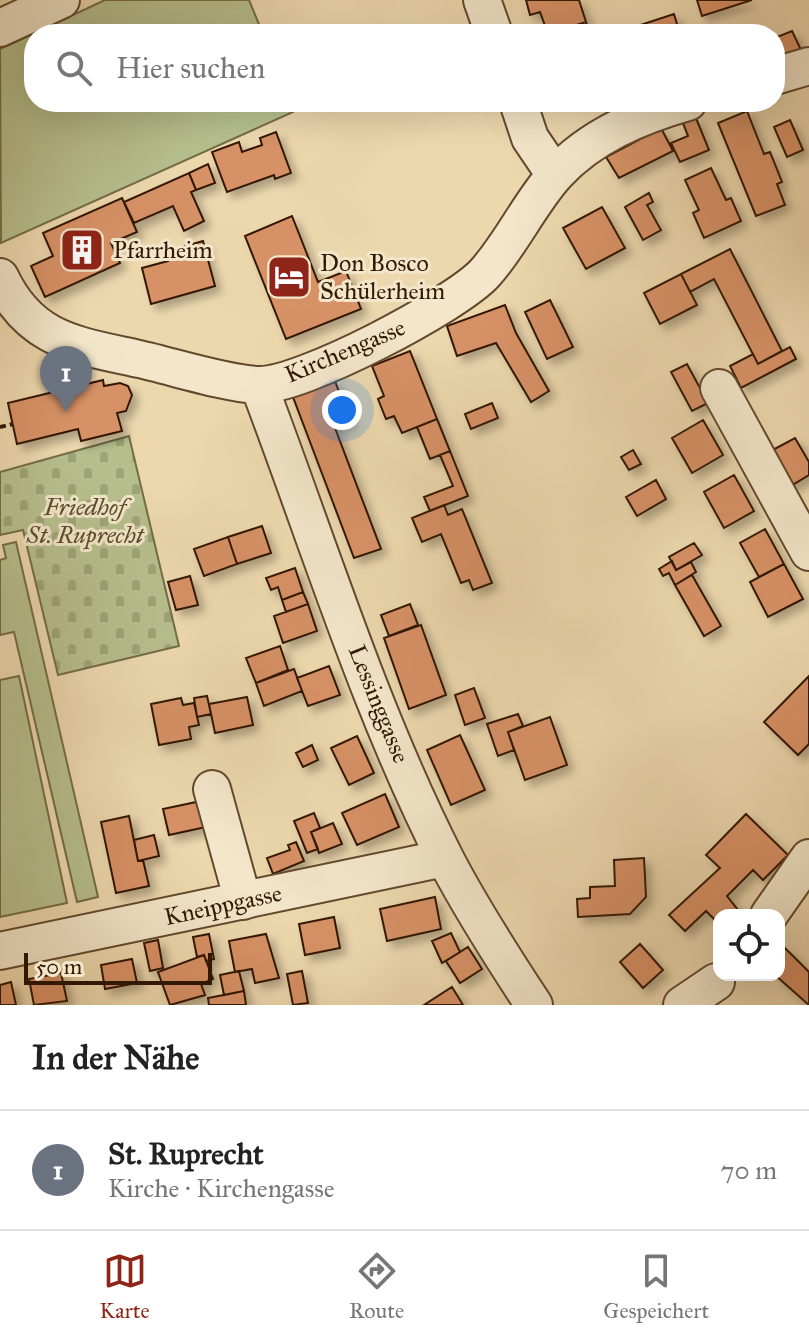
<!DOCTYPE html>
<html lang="de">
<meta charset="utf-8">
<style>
body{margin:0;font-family:"IM FELL Great Primer",serif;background:#f2f2f2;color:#222}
.controls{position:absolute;right:24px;bottom:24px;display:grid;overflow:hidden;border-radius:16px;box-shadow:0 8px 32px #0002}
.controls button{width:72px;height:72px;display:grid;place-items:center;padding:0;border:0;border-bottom:2px solid #e0e0e0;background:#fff;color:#222;font:40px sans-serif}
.scale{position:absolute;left:24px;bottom:20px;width:188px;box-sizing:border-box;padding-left:8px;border:4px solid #331904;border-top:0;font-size:22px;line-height:28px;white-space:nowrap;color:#331904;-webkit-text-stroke:6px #f3e6ca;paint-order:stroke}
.you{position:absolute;left:342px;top:410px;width:28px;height:28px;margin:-20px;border:6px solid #fff;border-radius:50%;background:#1a73e8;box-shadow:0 0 0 12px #1a73e833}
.badge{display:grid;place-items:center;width:52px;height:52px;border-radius:50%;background:#8f2418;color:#fff;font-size:26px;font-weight:700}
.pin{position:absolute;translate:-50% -66px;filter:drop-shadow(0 2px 4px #0008)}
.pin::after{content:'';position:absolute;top:42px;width:28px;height:24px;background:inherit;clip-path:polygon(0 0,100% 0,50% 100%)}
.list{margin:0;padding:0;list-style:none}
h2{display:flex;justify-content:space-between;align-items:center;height:104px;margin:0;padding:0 32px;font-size:34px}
h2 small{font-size:26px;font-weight:400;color:#767676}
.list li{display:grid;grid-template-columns:52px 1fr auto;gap:24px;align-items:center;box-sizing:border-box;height:120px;padding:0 32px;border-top:2px solid #e0e0e0}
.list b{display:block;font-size:30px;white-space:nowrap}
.list p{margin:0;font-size:26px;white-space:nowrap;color:#767676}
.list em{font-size:26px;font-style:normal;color:#767676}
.icon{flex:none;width:44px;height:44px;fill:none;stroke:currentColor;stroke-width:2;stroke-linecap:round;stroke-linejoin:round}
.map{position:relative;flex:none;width:809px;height:1005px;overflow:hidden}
.search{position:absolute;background:#fff;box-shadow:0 8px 32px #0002;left:24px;right:24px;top:24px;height:88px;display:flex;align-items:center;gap:20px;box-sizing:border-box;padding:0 28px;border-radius:32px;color:#767676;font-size:30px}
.sheet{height:224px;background:#fff}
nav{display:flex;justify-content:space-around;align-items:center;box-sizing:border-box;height:112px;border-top:2px solid #e0e0e0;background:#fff;font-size:22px;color:#767676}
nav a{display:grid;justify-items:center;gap:4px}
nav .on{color:#8f2418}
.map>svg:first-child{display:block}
</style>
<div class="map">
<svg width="809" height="1005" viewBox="0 0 809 1005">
<defs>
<pattern id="cemetery-stones" width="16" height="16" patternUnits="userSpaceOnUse" patternTransform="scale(2)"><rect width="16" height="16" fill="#b6bf8c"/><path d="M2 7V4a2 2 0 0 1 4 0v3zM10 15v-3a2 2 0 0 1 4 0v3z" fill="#9da477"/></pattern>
<filter id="shadow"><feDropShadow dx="6" dy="6" stdDeviation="4" flood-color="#0004"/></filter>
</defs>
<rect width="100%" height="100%" fill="#edd8ae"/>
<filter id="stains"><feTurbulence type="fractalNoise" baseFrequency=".0025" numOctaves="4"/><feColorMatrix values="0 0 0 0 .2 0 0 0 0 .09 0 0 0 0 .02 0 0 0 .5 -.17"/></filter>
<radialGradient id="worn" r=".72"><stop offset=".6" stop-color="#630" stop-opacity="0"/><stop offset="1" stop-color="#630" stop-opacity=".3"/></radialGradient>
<!-- cemetery -->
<path fill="url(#cemetery-stones)" stroke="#746c48" stroke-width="2" d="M 129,436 L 179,646 L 58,675 L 23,530 L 0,535 L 0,472 Z"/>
<!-- pitch -->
<path fill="#b6bf8c" stroke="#746c48" stroke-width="2" d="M 105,0 L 249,0 L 263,34 L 34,34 L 34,102 L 289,102 L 293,112 L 1,243 L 0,49 Z
M 16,542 L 98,897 L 77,902 L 14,632 L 0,635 L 0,560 L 6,558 L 3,545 Z
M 19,676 L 67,903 L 0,917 L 0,680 Z"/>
<!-- building -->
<path fill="#d79166" stroke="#331904" stroke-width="2" filter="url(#shadow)" d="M 526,0 L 579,0 L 586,22 L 548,34 L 540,12 L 530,15 Z
M 697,0 L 752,0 L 702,16 Z
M 674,14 L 679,31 L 617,34 L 616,33 Z
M 586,22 L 590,34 L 548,34 Z
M 792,31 L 801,50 L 785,56 L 777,37 Z
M 747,111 L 764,154 L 770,152 L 782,182 L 777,184 L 785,205 L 756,216 L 718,123 Z
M 696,118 L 709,150 L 680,162 L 671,143 L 688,136 L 683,123 Z
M 790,120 L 803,150 L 787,157 L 774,127 Z
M 661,128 L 673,151 L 619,178 L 606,157 Z
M 276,132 L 291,173 L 275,179 L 274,175 L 227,192 L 212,152 L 239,142 L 242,152 L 262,145 L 260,138 Z
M 208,164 L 215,183 L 196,190 L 189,173 Z
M 711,168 L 726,200 L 731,198 L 741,221 L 704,238 L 693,213 L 699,210 L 685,180 Z
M 189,173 L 196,190 L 191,192 L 204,221 L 184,231 L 173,206 L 134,223 L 124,202 Z
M 649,193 L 653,202 L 647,205 L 661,230 L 643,240 L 625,207 Z
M 122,198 L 137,232 L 111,243 L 120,263 L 45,297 L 31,266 L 53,256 L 43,233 Z
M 602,207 L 625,248 L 586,269 L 563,228 Z
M 292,216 L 318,282 L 346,271 L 361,309 L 286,339 L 245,236 Z
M 203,241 L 215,286 L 151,304 L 142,268 L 168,261 L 165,252 Z
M 730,249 L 782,351 L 758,364 L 714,279 L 690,292 L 681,274 Z
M 681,274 L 697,305 L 660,324 L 644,293 Z
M 550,300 L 573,347 L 547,359 L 525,312 Z
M 505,305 L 516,333 L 549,391 L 531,402 L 496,343 L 457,356 L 447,326 Z
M 790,347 L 796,359 L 741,388 L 730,366 L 753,354 L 758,364 Z
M 410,351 L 437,419 L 402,433 L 394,416 L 386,419 L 378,399 L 384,396 L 372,366 Z
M 687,364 L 708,403 L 692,411 L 671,372 Z
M 103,380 L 104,386 L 120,383 L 128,386 L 132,395 L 126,411 L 117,413 L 122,431 L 81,441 L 78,429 L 17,444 L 8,403 Z
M 335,381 L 350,422 L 335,428 L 381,549 L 354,558 L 293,397 Z
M 492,403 L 498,418 L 471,429 L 465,414 Z
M 437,419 L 450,451 L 430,459 L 417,427 Z
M 703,420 L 723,455 L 692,473 L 672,438 Z
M 795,438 L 809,462 L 809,475 L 789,487 L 769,452 Z
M 633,450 L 641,464 L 629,470 L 621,457 Z
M 450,451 L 468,496 L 430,511 L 424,497 L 453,486 L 440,455 Z
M 734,475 L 754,511 L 724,528 L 704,492 Z
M 656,480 L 666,499 L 637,516 L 626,497 Z
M 444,505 L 448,515 L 462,509 L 492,583 L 473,590 L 469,580 L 461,583 L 441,534 L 422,542 L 412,518 Z
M 262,526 L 271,553 L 237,564 L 228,537 Z
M 765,529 L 784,564 L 759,577 L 740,543 Z
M 228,537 L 237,564 L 204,576 L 194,549 Z
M 694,543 L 702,555 L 676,570 L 669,557 Z
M 672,561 L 676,570 L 691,562 L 696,572 L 675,585 L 669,573 L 663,576 L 659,569 Z
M 784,564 L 803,599 L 768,617 L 750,582 Z
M 295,568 L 303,592 L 282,600 L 278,587 L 271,590 L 266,578 Z
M 692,575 L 721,626 L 704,636 L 675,585 Z
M 190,576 L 198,605 L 176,610 L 168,582 Z
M 303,592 L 308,604 L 286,612 L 282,600 Z
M 308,604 L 317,631 L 283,643 L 274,616 Z
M 410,604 L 418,625 L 389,636 L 381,615 Z
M 421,625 L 446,695 L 409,709 L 384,638 Z
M 280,646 L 288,670 L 256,683 L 246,658 Z
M 329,666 L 340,695 L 308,706 L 297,678 Z
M 294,669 L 302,691 L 264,706 L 256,683 Z
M 809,676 L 809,744 L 798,755 L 764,722 Z
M 474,688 L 485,718 L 465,725 L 455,695 Z
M 207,696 L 211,714 L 197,717 L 194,698 Z
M 247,697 L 253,725 L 215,733 L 209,704 Z
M 181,698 L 183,705 L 194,703 L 199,725 L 189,727 L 191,739 L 159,745 L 151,704 Z
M 518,714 L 523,726 L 508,732 L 514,750 L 498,756 L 487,724 Z
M 550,717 L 567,765 L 525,780 L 508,732 Z
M 460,735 L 485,790 L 451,805 L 427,750 Z
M 357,736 L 374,773 L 349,785 L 331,748 Z
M 312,745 L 318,760 L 303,767 L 296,753 Z
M 385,794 L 399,827 L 357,845 L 342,813 Z
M 201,801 L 206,827 L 169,835 L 163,809 Z
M 314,813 L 320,828 L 311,832 L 318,849 L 307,853 L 294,821 Z
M 746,814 L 788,855 L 763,880 L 753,870 L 727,896 L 742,915 L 719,915 L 719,924 L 706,911 L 685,931 L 669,915 L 720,868 L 706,855 Z
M 129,816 L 138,861 L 143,860 L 149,886 L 116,893 L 101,822 Z
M 333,823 L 342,844 L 319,853 L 311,832 Z
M 154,835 L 159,856 L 138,861 L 134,840 Z
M 296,842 L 304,861 L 273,874 L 267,858 L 290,850 L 288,845 Z
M 644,858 L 646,897 L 630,914 L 578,917 L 577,899 L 590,898 L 590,887 L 615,886 L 614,860 Z
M 435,897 L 441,929 L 387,941 L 380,909 Z
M 334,917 L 340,948 L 305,955 L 299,924 Z
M 451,933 L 460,952 L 442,963 L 432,941 Z
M 209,934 L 214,959 L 206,961 L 204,955 L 197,957 L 193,937 Z
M 266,934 L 279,978 L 255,983 L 252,969 L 235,972 L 229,941 Z
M 158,940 L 163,968 L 150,971 L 144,943 Z
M 640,944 L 663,970 L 643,988 L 620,962 Z
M 468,947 L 482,969 L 460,983 L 446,961 Z
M 785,948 L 809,972 L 809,1005 L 775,975 L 779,975 L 779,954 Z
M 204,955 L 213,979 L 201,984 L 205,995 L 170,1005 L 158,972 Z
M 132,959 L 137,983 L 105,989 L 101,965 Z
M 239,971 L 244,991 L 224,995 L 220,975 Z
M 302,971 L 308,1003 L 293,1005 L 287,974 Z
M 61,973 L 67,1001 L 34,1005 L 29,979 Z
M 11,982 L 16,1005 L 0,1005 L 0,985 Z
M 452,987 L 463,1005 L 424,1005 Z
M 244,991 L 246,1005 L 209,1005 L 208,998 Z"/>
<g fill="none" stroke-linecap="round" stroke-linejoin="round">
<!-- minor casing -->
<g stroke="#62492e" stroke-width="40">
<path id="minor" d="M 482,0 L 494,34
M 0,28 L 61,0
M 775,76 L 809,66
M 518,102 L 530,138 L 555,175
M 0,277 C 30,341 76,345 139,359 C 171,366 227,384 258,385 C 300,387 456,305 485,273 C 512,243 529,204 556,174 C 591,136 639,116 688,102
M 259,386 C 319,544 369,709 446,860 C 472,910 503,958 534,1005
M 719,388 L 809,552
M 212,789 L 243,901
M 769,915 L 809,858
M 0,951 L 445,858
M 682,1005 L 716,982"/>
</g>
<!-- path -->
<path stroke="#331904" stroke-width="4" stroke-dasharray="6 4" stroke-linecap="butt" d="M 0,427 L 13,424"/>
<!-- minor -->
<use href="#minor" stroke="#f3e6ca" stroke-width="36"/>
</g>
<!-- icons -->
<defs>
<g id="building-square" transform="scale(2.3)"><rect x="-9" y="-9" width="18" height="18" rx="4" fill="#8f2418" stroke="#f3e6ca"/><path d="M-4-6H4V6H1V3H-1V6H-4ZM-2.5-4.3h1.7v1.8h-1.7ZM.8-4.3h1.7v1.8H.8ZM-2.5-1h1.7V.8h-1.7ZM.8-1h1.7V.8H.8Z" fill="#fff"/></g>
<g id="hotel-square" transform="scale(2.3)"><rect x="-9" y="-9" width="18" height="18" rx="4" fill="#8f2418" stroke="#f3e6ca"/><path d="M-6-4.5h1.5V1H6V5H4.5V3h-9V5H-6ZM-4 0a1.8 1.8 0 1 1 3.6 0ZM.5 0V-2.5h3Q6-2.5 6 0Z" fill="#fff"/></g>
</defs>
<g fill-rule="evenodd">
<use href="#building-square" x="82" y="250"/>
<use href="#hotel-square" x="289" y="277"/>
</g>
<g text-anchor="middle" stroke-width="6" stroke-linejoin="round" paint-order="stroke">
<!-- poi labels -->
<g font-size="24" fill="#331904" stroke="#f3e6ca" text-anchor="start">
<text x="113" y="258">Pfarrheim</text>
<text x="320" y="271">Don Bosco<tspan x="320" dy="28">Schülerheim</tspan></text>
</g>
<!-- street labels -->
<g font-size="24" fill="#331904" stroke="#f3e6ca">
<text transform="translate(345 351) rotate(-23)" y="8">Kirchengasse</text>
<text transform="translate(379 704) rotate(68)" y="8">Lessinggasse</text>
<text transform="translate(223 905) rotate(-12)" y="8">Kneippgasse</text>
</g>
<!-- park labels -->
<g font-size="24" font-style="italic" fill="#5a4b2d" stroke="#f3e6ca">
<text x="85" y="515">Friedhof<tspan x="85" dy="28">St. Ruprecht</tspan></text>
</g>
</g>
<rect width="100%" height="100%" filter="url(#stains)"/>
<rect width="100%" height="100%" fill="url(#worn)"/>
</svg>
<div class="controls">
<button><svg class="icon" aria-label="locate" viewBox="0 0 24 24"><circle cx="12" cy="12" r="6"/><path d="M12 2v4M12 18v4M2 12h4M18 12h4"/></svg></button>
</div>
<div class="scale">50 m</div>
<div class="you"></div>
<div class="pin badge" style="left:66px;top:412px;background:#6b7280">1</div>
<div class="search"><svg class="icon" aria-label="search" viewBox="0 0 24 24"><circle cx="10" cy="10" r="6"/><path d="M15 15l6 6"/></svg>Hier suchen</div>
</div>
<section class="sheet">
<h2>In der Nähe<small></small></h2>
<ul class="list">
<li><span class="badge" style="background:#6b7280">1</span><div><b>St. Ruprecht</b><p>Kirche · Kirchengasse</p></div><em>70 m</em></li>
</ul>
</section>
<nav>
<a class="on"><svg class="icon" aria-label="map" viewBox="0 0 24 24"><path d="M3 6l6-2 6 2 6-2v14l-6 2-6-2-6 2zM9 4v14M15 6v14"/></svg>Karte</a>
<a><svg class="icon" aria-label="directions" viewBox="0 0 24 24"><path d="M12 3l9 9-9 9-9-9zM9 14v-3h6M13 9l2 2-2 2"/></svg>Route</a>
<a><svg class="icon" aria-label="saved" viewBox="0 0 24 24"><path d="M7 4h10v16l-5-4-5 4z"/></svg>Gespeichert</a>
</nav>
